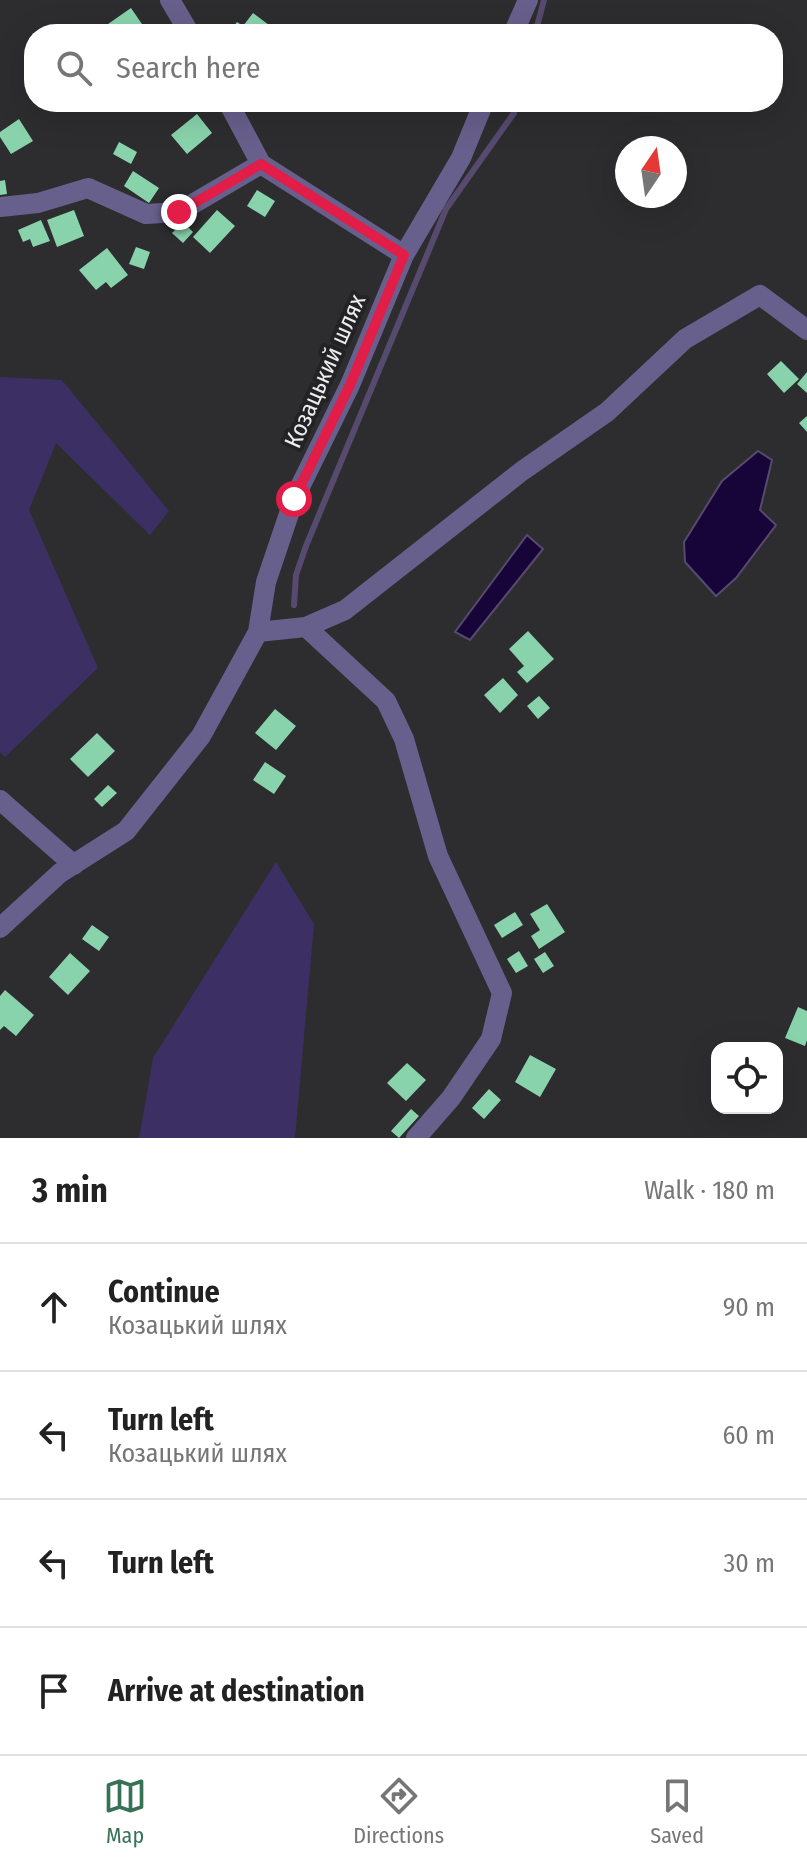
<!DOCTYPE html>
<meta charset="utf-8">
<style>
body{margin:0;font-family:"Fira Sans Condensed",sans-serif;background:#f2f2f2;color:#222}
.controls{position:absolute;right:24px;bottom:24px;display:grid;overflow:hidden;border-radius:16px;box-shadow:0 8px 32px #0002}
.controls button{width:72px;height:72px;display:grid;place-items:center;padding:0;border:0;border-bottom:2px solid #e0e0e0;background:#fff;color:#222;font:40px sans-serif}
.compass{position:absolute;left:615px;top:136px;width:72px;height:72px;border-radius:50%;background:#fff;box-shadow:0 8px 32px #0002;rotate:13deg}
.stop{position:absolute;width:24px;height:24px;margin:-18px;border:6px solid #e11d48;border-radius:50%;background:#fff}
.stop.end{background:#e11d48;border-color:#fff;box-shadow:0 2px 8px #0008}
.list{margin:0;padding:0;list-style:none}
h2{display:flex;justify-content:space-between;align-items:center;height:104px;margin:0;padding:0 32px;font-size:34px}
h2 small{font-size:26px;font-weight:400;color:#767676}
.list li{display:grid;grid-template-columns:52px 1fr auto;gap:24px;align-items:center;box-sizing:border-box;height:128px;padding:0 32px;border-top:2px solid #e0e0e0}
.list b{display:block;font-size:30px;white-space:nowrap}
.list p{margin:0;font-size:26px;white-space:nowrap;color:#767676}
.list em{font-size:26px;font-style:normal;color:#767676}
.icon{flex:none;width:44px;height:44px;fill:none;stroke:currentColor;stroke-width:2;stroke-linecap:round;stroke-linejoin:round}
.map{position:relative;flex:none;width:807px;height:1138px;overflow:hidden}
.search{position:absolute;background:#fff;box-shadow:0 8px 32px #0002;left:24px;right:24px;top:24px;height:88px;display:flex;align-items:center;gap:20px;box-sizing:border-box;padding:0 28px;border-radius:32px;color:#767676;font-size:30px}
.sheet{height:616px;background:#fff}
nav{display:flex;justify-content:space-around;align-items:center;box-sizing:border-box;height:112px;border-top:2px solid #e0e0e0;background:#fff;font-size:22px;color:#767676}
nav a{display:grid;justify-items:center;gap:4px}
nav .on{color:#377257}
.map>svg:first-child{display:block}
</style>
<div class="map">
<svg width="807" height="1138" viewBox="0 0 807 1138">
<rect width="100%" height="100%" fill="#2d2d30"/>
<!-- green -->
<path fill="#3c2f64" d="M 0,377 L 62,380 L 169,511 L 150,535 L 56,443 L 29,510 L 98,668 L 5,757 L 0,752 Z
M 276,862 L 314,924 L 295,1138 L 139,1138 L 153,1058 Z"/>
<!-- water -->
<path fill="#170438" stroke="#574a6f" stroke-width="2" d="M 758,451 L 772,460 L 760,510 L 776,525 L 736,578 L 716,596 L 685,562 L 684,542 L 722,481 Z
M 527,535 L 543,549 L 470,640 L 455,632 Z"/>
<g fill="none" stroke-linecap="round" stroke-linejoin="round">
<!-- stream -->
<path stroke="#574a6f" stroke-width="6" d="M 535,34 L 544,0
M 294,605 L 296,575 L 306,546 L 446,209 L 514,113 L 517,102"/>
</g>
<!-- building -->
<path fill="#89d3ac" d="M 131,8 L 146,30 L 141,34 L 100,34 L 98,31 Z
M 253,13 L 277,31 L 274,34 L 233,34 L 230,31 L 237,22 L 243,26 Z
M 197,114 L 212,133 L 187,154 L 171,135 Z
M 19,119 L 33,141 L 11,154 L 0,137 L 0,132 Z
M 119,142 L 137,152 L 131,164 L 113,154 Z
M 133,171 L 159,188 L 149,203 L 124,186 Z
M 5,180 L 7,194 L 0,195 L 0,181 Z
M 257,190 L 275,201 L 265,217 L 247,206 Z
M 74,210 L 84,236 L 57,247 L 47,220 Z
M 217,210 L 235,226 L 210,253 L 193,237 Z
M 41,220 L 50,241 L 33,247 L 30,239 L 23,242 L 18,230 Z
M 183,222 L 193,232 L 183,243 L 172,233 Z
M 136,247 L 150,252 L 144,269 L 129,264 Z
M 107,248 L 128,275 L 111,288 L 106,282 L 96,290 L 79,270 Z
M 781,361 L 799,379 L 784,393 L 767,374 Z
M 807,372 L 807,393 L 797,384 Z
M 807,416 L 807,432 L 799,423 Z
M 528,631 L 554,659 L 527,683 L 517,672 L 524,666 L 509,649 Z
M 503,678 L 518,695 L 500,713 L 484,695 Z
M 539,696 L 550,708 L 538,719 L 527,706 Z
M 275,709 L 296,726 L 276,750 L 255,733 Z
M 97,733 L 115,751 L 88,777 L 70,759 Z
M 265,762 L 286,776 L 274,794 L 253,780 Z
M 108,785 L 117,793 L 102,807 L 94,799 Z
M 547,904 L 565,932 L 539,949 L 531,936 L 540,930 L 530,914 Z
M 515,912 L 523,925 L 502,938 L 494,925 Z
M 92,925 L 109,937 L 99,951 L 82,939 Z
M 519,951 L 528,966 L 516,973 L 507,959 Z
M 545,952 L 554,966 L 543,973 L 534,959 Z
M 70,953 L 90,971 L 68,995 L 49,977 Z
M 5,990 L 34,1015 L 16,1036 L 4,1026 L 0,1030 L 0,996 Z
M 798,1007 L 807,1011 L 807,1040 L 805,1046 L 785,1038 Z
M 530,1055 L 556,1069 L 540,1097 L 515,1082 Z
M 407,1063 L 426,1080 L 406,1101 L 387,1083 Z
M 489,1089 L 501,1100 L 484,1119 L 472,1108 Z
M 411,1109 L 419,1116 L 399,1138 L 391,1131 Z"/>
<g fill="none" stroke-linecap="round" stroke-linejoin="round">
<!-- minor -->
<path stroke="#68608c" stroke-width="20" d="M 170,0 L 190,34
M 513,34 L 528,0
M 0,207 L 38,203 L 88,188 L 146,214 L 179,212 L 261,164
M 404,255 L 461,158 L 484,102
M 306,627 L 386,701 L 404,739 L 438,856 L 502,993 L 491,1039 L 451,1098 L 416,1138
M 258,632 L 306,627 L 345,610 L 522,471 L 607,412 L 685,339 L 760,295 L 807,330
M 0,800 L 74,865
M 0,928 L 60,873 L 126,831 L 201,736 L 258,632 L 266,582 L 294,499 L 350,385 L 404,255 L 261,164 L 228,102"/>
</g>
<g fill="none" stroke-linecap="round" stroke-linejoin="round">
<!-- route -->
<path stroke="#e11d48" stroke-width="10" d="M 179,212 L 261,164 L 404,255 L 350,385 L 294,499"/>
</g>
<g text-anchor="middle" stroke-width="8" stroke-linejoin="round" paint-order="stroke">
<!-- street labels -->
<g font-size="24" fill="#ededef" stroke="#232326">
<text transform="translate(325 371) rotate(-66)" y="8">Козацький шлях</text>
</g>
</g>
</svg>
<div class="controls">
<button><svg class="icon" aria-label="locate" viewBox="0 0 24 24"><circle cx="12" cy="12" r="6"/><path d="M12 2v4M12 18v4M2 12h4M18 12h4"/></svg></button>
</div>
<svg class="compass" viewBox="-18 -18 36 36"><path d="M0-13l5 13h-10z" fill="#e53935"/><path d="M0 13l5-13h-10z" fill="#767676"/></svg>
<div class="stop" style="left:294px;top:499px"></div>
<div class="stop end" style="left:179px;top:212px"></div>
<div class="search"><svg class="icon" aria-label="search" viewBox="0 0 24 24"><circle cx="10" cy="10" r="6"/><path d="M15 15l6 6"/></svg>Search here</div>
</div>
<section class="sheet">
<h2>3 min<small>Walk · 180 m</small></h2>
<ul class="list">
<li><svg class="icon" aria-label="ahead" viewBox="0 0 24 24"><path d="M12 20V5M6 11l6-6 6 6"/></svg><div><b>Continue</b><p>Козацький шлях</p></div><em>90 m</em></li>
<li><svg class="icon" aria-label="left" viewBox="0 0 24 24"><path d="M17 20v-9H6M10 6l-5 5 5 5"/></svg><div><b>Turn left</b><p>Козацький шлях</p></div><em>60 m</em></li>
<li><svg class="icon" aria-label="left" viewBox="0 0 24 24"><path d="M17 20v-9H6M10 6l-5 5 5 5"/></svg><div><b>Turn left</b></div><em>30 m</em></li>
<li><svg class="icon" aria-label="arrive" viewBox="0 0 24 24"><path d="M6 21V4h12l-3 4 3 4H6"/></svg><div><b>Arrive at destination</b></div></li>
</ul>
</section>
<nav>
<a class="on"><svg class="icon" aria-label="map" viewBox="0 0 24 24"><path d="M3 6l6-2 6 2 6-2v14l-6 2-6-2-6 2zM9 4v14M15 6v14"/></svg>Map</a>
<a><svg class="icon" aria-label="directions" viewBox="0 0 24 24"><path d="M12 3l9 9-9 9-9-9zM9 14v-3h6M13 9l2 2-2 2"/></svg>Directions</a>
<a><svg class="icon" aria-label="saved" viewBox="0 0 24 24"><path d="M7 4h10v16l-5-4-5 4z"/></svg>Saved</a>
</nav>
